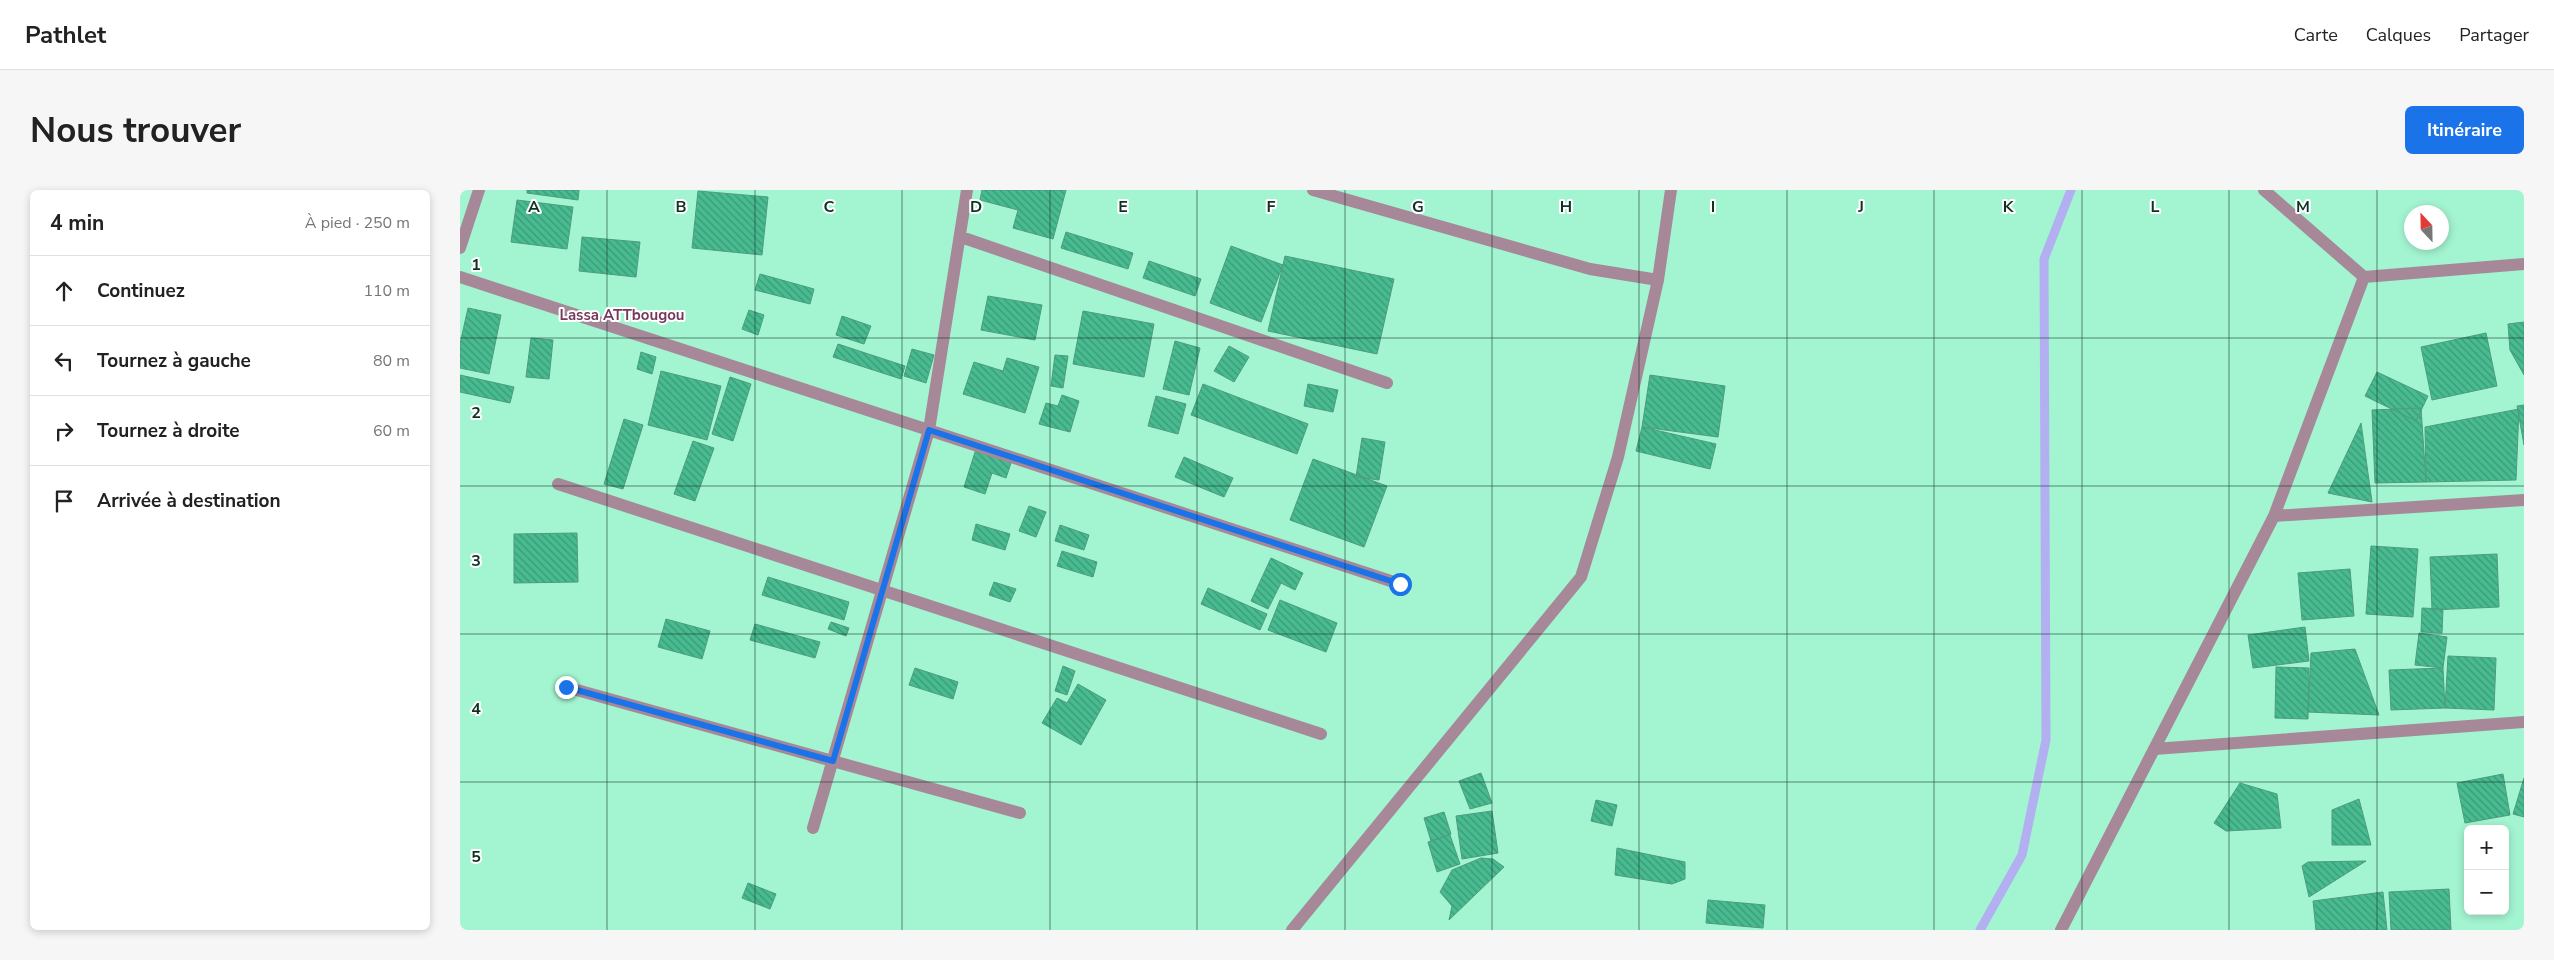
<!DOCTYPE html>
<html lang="fr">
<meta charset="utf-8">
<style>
body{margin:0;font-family:"Nunito Sans",sans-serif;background:#f6f6f6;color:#222}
.controls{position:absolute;right:15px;bottom:15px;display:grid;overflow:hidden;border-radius:8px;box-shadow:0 2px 8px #0003}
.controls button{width:45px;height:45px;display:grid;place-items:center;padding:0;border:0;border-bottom:1px solid #e0e0e0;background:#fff;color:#222;font:25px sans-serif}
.compass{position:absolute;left:1944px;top:15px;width:45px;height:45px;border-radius:50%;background:#fff;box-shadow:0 2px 8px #0003;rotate:338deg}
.stop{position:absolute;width:15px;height:15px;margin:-11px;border:4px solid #1a73e8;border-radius:50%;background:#fff}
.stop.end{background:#1a73e8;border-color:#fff;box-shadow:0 1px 5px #0008}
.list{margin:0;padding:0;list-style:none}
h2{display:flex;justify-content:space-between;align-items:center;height:65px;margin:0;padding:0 20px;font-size:21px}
h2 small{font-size:16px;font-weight:400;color:#767676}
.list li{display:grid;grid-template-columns:32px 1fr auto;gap:15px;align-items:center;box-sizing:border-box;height:70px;padding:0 20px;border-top:1px solid #e0e0e0}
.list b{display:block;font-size:19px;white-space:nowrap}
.list em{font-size:16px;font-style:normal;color:#767676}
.icon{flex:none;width:28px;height:28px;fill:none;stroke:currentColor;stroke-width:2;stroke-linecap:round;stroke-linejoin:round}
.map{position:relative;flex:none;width:2064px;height:740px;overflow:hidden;border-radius:8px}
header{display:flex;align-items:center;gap:30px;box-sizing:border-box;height:70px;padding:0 25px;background:#fff;border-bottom:1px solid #e0e0e0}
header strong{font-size:24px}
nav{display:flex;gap:28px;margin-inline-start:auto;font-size:18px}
.intro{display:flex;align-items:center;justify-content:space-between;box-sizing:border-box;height:120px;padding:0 30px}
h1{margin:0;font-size:35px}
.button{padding:12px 22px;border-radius:8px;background:#1a73e8;color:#fff;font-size:18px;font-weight:700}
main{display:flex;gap:30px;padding:0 30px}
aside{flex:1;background:#fff;border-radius:8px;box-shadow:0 2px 8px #0003}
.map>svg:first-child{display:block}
</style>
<header>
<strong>Pathlet</strong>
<nav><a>Carte</a><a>Calques</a><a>Partager</a></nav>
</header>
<div class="intro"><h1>Nous trouver</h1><a class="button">Itinéraire</a></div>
<main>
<aside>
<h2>4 min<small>À pied · 250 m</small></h2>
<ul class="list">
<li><svg class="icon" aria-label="ahead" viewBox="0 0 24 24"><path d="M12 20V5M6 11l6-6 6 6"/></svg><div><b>Continuez</b></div><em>110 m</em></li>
<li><svg class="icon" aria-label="left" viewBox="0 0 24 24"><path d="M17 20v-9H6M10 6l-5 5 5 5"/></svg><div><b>Tournez à gauche</b></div><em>80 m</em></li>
<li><svg class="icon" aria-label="right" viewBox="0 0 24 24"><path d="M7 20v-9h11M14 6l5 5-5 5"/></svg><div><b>Tournez à droite</b></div><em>60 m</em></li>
<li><svg class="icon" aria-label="arrive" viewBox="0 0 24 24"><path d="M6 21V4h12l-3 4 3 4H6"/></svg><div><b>Arrivée à destination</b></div></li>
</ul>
</aside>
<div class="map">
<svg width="2064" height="740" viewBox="0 0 2064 740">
<defs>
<pattern id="building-back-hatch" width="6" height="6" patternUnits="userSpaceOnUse" patternTransform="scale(1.25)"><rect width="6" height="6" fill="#48bb91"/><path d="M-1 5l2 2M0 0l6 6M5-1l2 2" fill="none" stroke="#3b9976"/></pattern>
</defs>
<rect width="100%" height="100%" fill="#a3f4d1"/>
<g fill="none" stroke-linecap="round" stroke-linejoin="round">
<!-- stream -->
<path stroke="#b2b0f1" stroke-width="9" d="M 1520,740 L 1562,665 L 1586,550 L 1584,69 L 1611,0"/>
</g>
<!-- building -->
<path fill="url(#building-back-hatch)" stroke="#4d9c7d" d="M 67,0 L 119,0 L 118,10 L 67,3 Z
M 522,0 L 606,0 L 593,49 L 553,38 L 558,20 L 520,10 Z
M 238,1 L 308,7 L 302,65 L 232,58 Z
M 57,10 L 113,17 L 107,59 L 51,52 Z
M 606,42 L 673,63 L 668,79 L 601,58 Z
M 122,47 L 180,52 L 176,87 L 119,81 Z
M 771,56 L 823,75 L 801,132 L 750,113 Z
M 825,66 L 934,89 L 917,164 L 808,141 Z
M 689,71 L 741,89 L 735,106 L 683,88 Z
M 300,84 L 354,99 L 350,114 L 295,100 Z
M 528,106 L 582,115 L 575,150 L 521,140 Z
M 8,118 L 41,125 L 29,184 L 0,178 L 0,154 Z
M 289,120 L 304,125 L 298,145 L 282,139 Z
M 623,121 L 694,134 L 684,187 L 613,174 Z
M 382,126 L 411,136 L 404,154 L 376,145 Z
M 2064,132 L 2064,185 L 2050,160 L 2048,134 Z
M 2026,143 L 2037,196 L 1972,210 L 1961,157 Z
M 71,148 L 93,150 L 89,189 L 66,187 Z
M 715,151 L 740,158 L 729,205 L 703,199 Z
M 378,154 L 445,176 L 441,189 L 373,167 Z
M 769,156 L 789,167 L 774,192 L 754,181 Z
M 452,159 L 474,165 L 466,193 L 444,186 Z
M 181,162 L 196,167 L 192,184 L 177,179 Z
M 595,165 L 608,166 L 603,198 L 591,196 Z
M 547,168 L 579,177 L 565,223 L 503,204 L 514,172 L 543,181 Z
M 201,181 L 261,196 L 247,250 L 188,235 Z
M 1917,182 L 1968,206 L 1956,231 L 1905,206 Z
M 0,185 L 54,197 L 50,213 L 0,202 Z
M 1190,185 L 1265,196 L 1258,247 L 1182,237 Z
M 270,187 L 291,194 L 273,251 L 252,244 Z
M 743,194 L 848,234 L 837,264 L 731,225 Z
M 848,194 L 878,200 L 873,222 L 844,216 Z
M 602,205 L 619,211 L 610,242 L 579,234 L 586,213 L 598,216 Z
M 696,206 L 726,214 L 718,244 L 688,236 Z
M 2064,215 L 2064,255 L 2057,216 Z
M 1961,218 L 1966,292 L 1915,293 L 1912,220 Z
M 2059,219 L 2056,290 L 1966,292 L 1965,237 Z
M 164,229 L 183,235 L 163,299 L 144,294 Z
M 1901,233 L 1912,312 L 1868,303 Z
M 1182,237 L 1256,254 L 1250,279 L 1176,261 Z
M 902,248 L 925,252 L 919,290 L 896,287 Z
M 233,251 L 254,258 L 235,311 L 214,304 Z
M 516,259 L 552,270 L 546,288 L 532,283 L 525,304 L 504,297 Z
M 724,267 L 773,288 L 764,307 L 715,287 Z
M 853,269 L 927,296 L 904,357 L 830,330 Z
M 569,316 L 586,322 L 576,347 L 559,341 Z
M 516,334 L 550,344 L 545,360 L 512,350 Z
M 600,335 L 629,345 L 624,360 L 595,351 Z
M 117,343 L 118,392 L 54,393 L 54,344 Z
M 1911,356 L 1958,359 L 1953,427 L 1906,424 Z
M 602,361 L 637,372 L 633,387 L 597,376 Z
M 2037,364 L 2039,417 L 1972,420 L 1970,367 Z
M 811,368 L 843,383 L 835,400 L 821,393 L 808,419 L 791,411 Z
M 1890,379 L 1894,426 L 1842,430 L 1838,383 Z
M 308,387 L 389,412 L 384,430 L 302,405 Z
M 534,392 L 556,399 L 550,412 L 529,405 Z
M 748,398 L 807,424 L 800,440 L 741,414 Z
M 820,410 L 877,433 L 866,462 L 808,440 Z
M 1962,418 L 1983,419 L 1982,443 L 1961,442 Z
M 206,429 L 250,441 L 242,469 L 198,457 Z
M 371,432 L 389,438 L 386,446 L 368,439 Z
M 295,434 L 360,452 L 355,468 L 290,450 Z
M 1845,437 L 1849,471 L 1793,478 L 1788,445 Z
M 1959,443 L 1987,447 L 1983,478 L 1955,475 Z
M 1895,459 L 1919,525 L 1848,522 L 1851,463 Z
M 1988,466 L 2036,468 L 2034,520 L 1985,518 Z
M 603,476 L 615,481 L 607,505 L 595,501 Z
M 1816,477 L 1849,478 L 1848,529 L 1815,528 Z
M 455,478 L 498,492 L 493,509 L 449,495 Z
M 1983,478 L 1985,518 L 1931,520 L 1929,480 Z
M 618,494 L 646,510 L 621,555 L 582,533 L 597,508 L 607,513 Z
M 1021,583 L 1032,613 L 1010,619 L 999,591 Z
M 2043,584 L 2050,625 L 2005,633 L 1997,593 Z
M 2064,588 L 2064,627 L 2053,624 Z
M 1780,593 L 1817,604 L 1821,638 L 1766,641 L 1754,633 Z
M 1899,609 L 1911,655 L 1872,655 L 1872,620 Z
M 1136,610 L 1157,615 L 1152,636 L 1131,631 Z
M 1032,621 L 1038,663 L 1002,669 L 996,626 Z
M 984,622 L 991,644 L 971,651 L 964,628 Z
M 990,645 L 1000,674 L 977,682 L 968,652 Z
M 1157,658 L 1225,672 L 1225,689 L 1212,694 L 1155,685 Z
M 1021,668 L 1033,669 L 1044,677 L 989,730 L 992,716 L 980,702 L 992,680 Z
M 1906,671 L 1849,707 L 1842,676 L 1848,672 Z
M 288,693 L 316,704 L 310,719 L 282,708 Z
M 1989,699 L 1991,740 L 1931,740 L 1929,702 Z
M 1923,702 L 1927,740 L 1856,740 L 1853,711 Z
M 1248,710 L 1305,715 L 1303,738 L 1246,733 Z"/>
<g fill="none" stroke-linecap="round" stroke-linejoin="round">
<!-- minor -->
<path stroke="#a68898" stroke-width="12" d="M 1804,0 L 1904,87 L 2064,74
M 501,47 L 927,193
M 0,58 L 19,0
M 0,87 L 940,394
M 98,294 L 861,544
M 1814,326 L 2064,310
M 106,497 L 560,623
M 1694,559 L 2064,532
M 353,638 L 469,240 L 507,0
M 832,740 L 1121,387 L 1158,267 L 1198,90
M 1601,740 L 1814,326 L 1904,87"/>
<!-- tertiary -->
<path stroke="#a68898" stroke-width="12" d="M 853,0 L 1130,79 L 1198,90 L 1211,0"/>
</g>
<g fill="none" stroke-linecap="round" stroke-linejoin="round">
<!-- route -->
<path stroke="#1a73e8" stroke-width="6" d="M 106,497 L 373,571 L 469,240 L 940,394"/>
</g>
<!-- grid -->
<path fill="none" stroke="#103225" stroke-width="1" stroke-opacity="0.55" d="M 147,0 L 147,740M 295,0 L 295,740M 442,0 L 442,740M 590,0 L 590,740M 737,0 L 737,740M 885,0 L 885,740M 1032,0 L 1032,740M 1179,0 L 1179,740M 1327,0 L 1327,740M 1474,0 L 1474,740M 1622,0 L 1622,740M 1769,0 L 1769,740M 1917,0 L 1917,740M 0,148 L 2064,148M 0,296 L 2064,296M 0,444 L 2064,444M 0,592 L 2064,592"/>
<g text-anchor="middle" stroke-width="4" stroke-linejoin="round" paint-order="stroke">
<!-- quarter labels -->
<g font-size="15" font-weight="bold" fill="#77385d" stroke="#fff">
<text x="162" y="130">Lassa ATTbougou</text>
</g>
</g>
<g font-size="16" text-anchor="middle" font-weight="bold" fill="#103225" stroke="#fff" stroke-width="4" stroke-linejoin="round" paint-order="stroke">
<text x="74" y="22">A</text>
<text x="221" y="22">B</text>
<text x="369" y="22">C</text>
<text x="516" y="22">D</text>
<text x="663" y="22">E</text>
<text x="811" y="22">F</text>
<text x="958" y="22">G</text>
<text x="1106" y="22">H</text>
<text x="1253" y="22">I</text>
<text x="1401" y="22">J</text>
<text x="1548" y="22">K</text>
<text x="1695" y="22">L</text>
<text x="1843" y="22">M</text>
<text x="16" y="80">1</text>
<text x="16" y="228">2</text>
<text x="16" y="376">3</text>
<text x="16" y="524">4</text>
<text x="16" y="672">5</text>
</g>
</svg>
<div class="controls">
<button>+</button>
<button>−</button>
</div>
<svg class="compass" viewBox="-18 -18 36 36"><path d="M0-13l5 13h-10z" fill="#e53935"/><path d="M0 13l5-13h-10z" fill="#767676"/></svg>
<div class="stop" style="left:940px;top:394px"></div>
<div class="stop end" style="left:106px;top:497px"></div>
</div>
</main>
